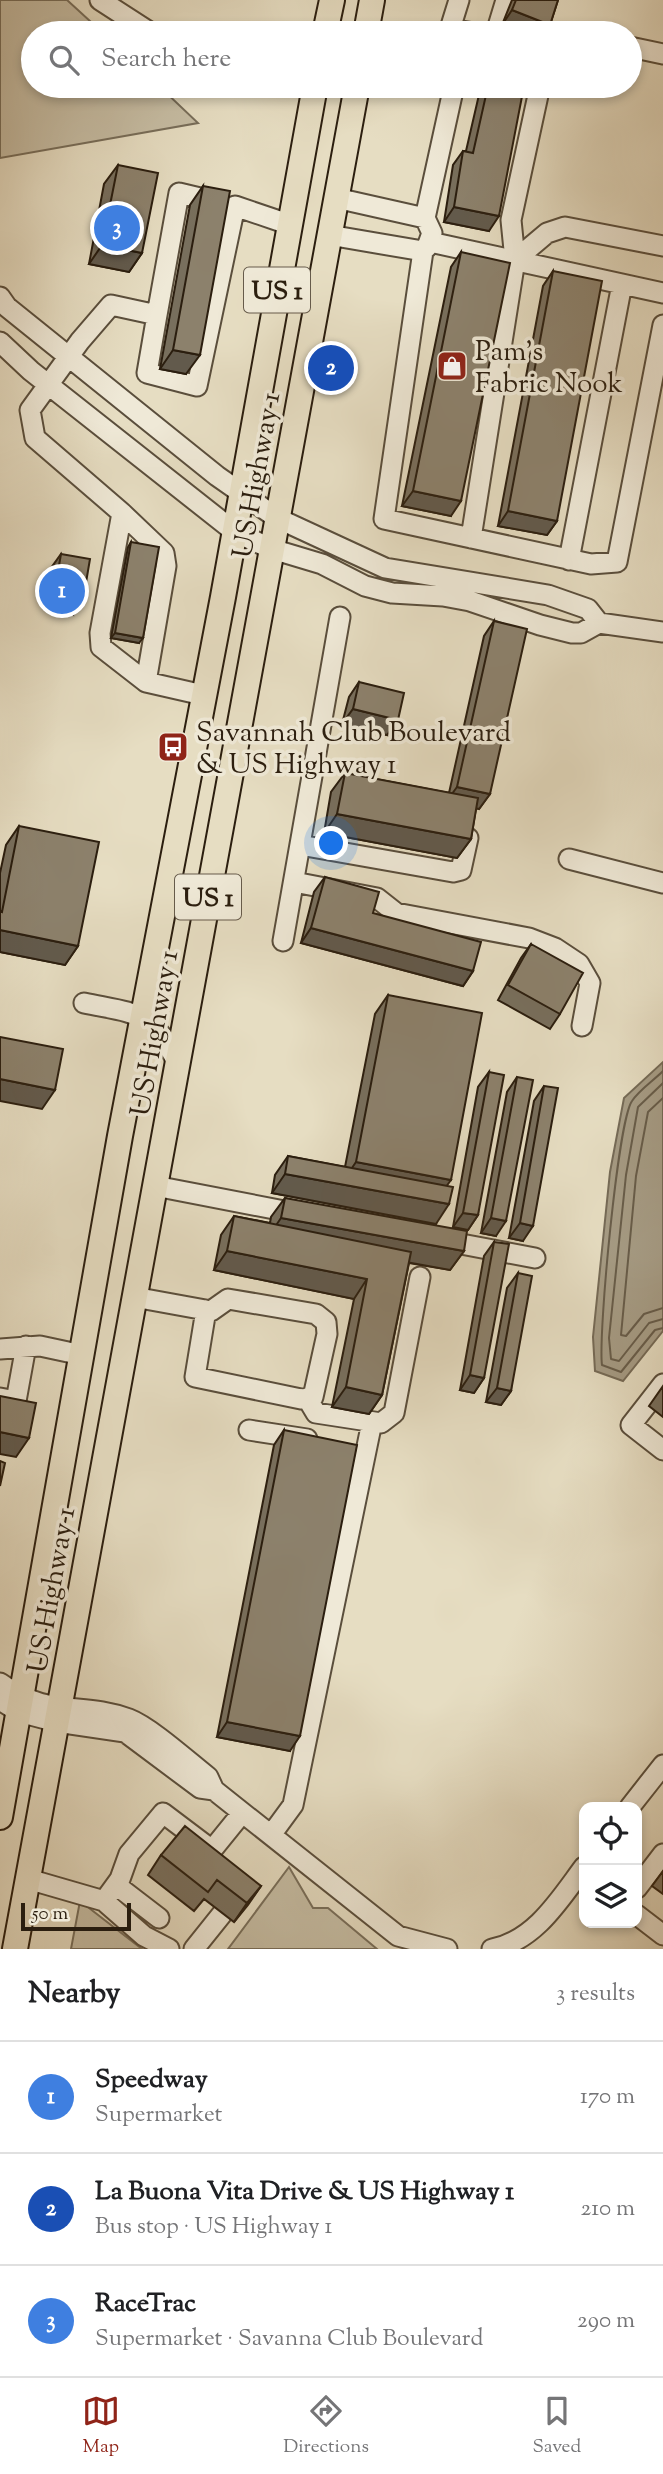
<!DOCTYPE html>
<meta charset="utf-8">
<style>
body{margin:0;font-family:"Sorts Mill Goudy",serif;background:#f2f2f2;color:#202124}
.controls{position:absolute;right:21px;bottom:21px;display:grid;overflow:hidden;border-radius:14px;box-shadow:0 4px 10px #0003}
.controls button{width:63px;height:63px;display:grid;place-items:center;padding:0;border:0;border-bottom:2px solid #e0e0e0;background:#fff;color:#202124;font:35px sans-serif}
.scale{position:absolute;left:21px;bottom:18px;width:110px;box-sizing:border-box;padding-left:7px;border:4px solid #2b1e0f;border-top:0;font-size:19px;line-height:24px;white-space:nowrap;color:#2b1e0f;-webkit-text-stroke:5px #efe9d7;paint-order:stroke}
.you{position:absolute;left:332px;top:844px;width:24px;height:24px;margin:-18px;border:5px solid #fff;border-radius:50%;background:#1a73e8;box-shadow:0 0 0 10px #1a73e833}
.badge{display:grid;place-items:center;width:46px;height:46px;border-radius:50%;background:#8f2418;color:#fff;font-size:23px;font-weight:700}
.pin{position:absolute;translate:-50% -50%;border:4px solid #fff;box-shadow:0 2px 7px #0006}
.list{margin:0;padding:0;list-style:none}
h2{display:flex;justify-content:space-between;align-items:center;height:91px;margin:0;padding:0 28px;font-size:30px}
h2 small{font-size:23px;font-weight:400;color:#757577}
.list li{display:grid;grid-template-columns:46px 1fr auto;gap:21px;align-items:center;box-sizing:border-box;height:112px;padding:0 28px;border-top:2px solid #e0e0e0}
.list b{display:block;font-size:26px;white-space:nowrap}
.list p{margin:0;font-size:23px;white-space:nowrap;color:#757577}
.list em{font-size:23px;font-style:normal;color:#757577}
.icon{flex:none;width:38px;height:38px;fill:none;stroke:currentColor;stroke-width:2;stroke-linecap:round;stroke-linejoin:round}
.map{position:relative;flex:none;width:663px;height:1949px;overflow:hidden}
.search{position:absolute;background:#fff;box-shadow:0 4px 10px #0003;left:21px;right:21px;top:21px;height:77px;display:flex;align-items:center;gap:18px;box-sizing:border-box;padding:0 24px;border-radius:38px;color:#757577;font-size:26px}
.sheet{height:427px;background:#fff}
nav{display:flex;justify-content:space-around;align-items:center;box-sizing:border-box;height:98px;border-top:2px solid #e0e0e0;background:#fff;font-size:19px;color:#757577}
nav a{display:grid;justify-items:center;gap:4px}
nav .on{color:#8f2418}
.map>svg:first-child{display:block}
</style>
<div class="map">
<svg width="663" height="1949" viewBox="0 0 663 1949">
<rect width="100%" height="100%" fill="#e6ddc2"/>
<filter id="stains"><feTurbulence type="fractalNoise" baseFrequency=".00286" numOctaves="4"/><feColorMatrix values="0 0 0 0 .2 0 0 0 0 .09 0 0 0 0 .02 0 0 0 .5 -.17"/></filter>
<radialGradient id="worn" r=".72"><stop offset=".6" stop-color="#630" stop-opacity="0"/><stop offset="1" stop-color="#630" stop-opacity=".3"/></radialGradient>
<!-- green -->
<path fill="#c6bda4" stroke="#786e5a" stroke-width="2" d="M 0,0 L 67,0 L 103,33 L 33,33 L 33,86 L 159,86 L 198,123 L 0,158 Z
M 289,1867 L 313,1908 L 328,1908 L 377,1949 L 228,1949 Z
M 80,1901 L 142,1949 L 71,1949 Z"/>
<!-- water -->
<path fill="#a69c85" stroke="#756a56" stroke-width="2" d="M 663,1062 L 663,1331 L 623,1381 L 595,1371 L 593,1337 L 610,1172 L 624,1098 Z"/>
<g fill="none" stroke-linecap="round" stroke-linejoin="round">
<!-- shore -->
<path stroke="#685d4a" stroke-width="2" d="M 663,1071 C 653,1081 639,1090 632,1101 C 618,1121 598,1334 602,1365 L 621,1372 L 655,1330 L 663,1328
M 663,1083 L 638,1107 L 626,1175 L 609,1338 L 611,1359 L 619,1361 L 649,1323 L 663,1319
M 663,1098 L 648,1112 L 636,1176 L 621,1335 L 626,1336 L 644,1314 L 663,1308"/>
<!-- minor casing -->
<g stroke="#5a4e3c" stroke-width="23">
<path id="minor" d="M 100,0 L 151,33
M 459,0 L 450,29 L 474,33
M 496,33 L 506,0
M 630,47 L 663,54
M 425,218 L 454,86
M 329,235 L 423,251 L 427,247 L 432,233 L 425,218 L 336,198
M 430,242 L 663,293
M 423,251 L 384,519 L 591,564 L 617,562 L 663,325
M 515,260 L 547,233 L 565,227 L 663,246
M 0,297 L 7,307 L 217,476 L 277,518 L 385,568 L 548,595 L 588,609 L 599,623
M 157,315 L 179,193 L 221,203
M 0,342 L 31,371 L 235,532 L 272,549 L 322,564 L 365,586 L 392,593 L 443,596 L 470,601 L 540,625 L 572,633 L 581,633 L 599,623 L 663,632
M 122,513 L 164,553 L 166,566 L 146,682
M 471,538 L 515,260 L 511,220 L 540,86
M 569,560 L 622,284
M 203,695 L 146,682 L 101,647 L 100,633 L 122,513 L 35,438 L 30,410 L 80,341 L 111,305 L 157,315 L 147,373 L 197,386 L 235,206 L 288,224
M 300,845 L 453,872 L 461,870 L 468,838
M 569,859 L 663,883
M 294,882 L 377,898 L 396,913 L 529,938 L 555,948 L 579,964 L 590,983 L 582,1026
M 283,941 L 340,617
M 84,1003 C 137,1014 151,1010 177,1062
M 155,1186 L 300,1214
M 440,1240 L 535,1258
M 134,1297 L 211,1311 L 228,1299 L 316,1314 L 326,1322 L 327,1334 L 313,1397 L 301,1399 L 195,1377 L 206,1310
M 0,1349 L 40,1346 L 82,1355
M 663,1384 L 631,1425 L 663,1450
M 0,1398 L 16,1401 L 26,1346
M 307,1398 L 316,1413 L 381,1423 L 394,1413 L 420,1277
M 249,1430 L 307,1439
M 0,1683 C 49,1719 81,1701 129,1719 C 150,1727 189,1762 208,1777 L 214,1790 L 398,1936 L 447,1949
M 0,1700 L 19,1712 L 57,1722 L 125,1732 L 200,1788 L 214,1790
M 630,1807 L 663,1765
M 271,1835 L 293,1805 L 372,1422
M 28,1879 L 104,1901 L 120,1879 L 129,1854 L 163,1813 L 212,1850 L 242,1813
M 116,1885 L 159,1918
M 637,1888 L 663,1854
M 104,1901 L 144,1936 L 169,1949
M 637,1915 L 663,1935
M 194,1949 L 222,1914
M 492,1949 C 535,1941 560,1899 584,1867"/>
</g>
<!-- major casing -->
<g stroke="#2b1e0f" stroke-width="28">
<path id="major" d="M 325,33 L 332,0
M 366,33 L 372,0
M 0,1817 L 120,1136 L 223,597 L 315,86
M 15,1949 L 357,86"/>
</g>
<!-- minor -->
<use href="#minor" stroke="#efe9d7" stroke-width="19"/>
<!-- major -->
<use href="#major" stroke="#e6ddc2" stroke-width="24"/>
</g>
<!-- wall -->
<path fill="#786f5d" stroke="#2b1e0f" stroke-width="2" d="M 512,0 L 558,0 L 550,25 L 544,33 L 523,33 L 502,25 Z
M 481,86 L 524,86 L 489,231 L 444,222 L 453,165 L 463,151 L 466,151 Z
M 118,165 L 142,253 L 129,272 L 89,264 L 104,184 Z
M 203,186 L 186,374 L 160,369 L 190,205 Z
M 461,252 L 451,516 L 402,506 L 451,267 Z
M 553,271 L 557,521 L 547,535 L 498,526 L 543,286 Z
M 131,542 L 139,643 L 111,638 L 128,547 Z
M 61,554 L 73,615 L 44,609 L 51,568 Z
M 494,621 L 490,794 L 479,809 L 476,808 L 471,839 L 457,858 L 324,833 L 331,792 L 345,773 L 449,793 L 484,636 Z
M 359,682 L 387,735 L 342,724 L 349,697 Z
M 19,826 L 78,946 L 65,965 L 0,952 L 0,873 L 6,845 Z
M 325,877 L 373,913 L 473,971 L 463,986 L 301,943 L 314,892 Z
M 531,944 L 560,1014 L 550,1029 L 498,1000 L 521,958 Z
M 388,995 L 447,1186 L 436,1224 L 272,1193 L 275,1175 L 288,1156 L 345,1167 L 375,1014 Z
M 489,1072 L 478,1215 L 468,1230 L 453,1227 L 478,1087 Z
M 517,1077 L 496,1236 L 481,1233 L 507,1092 Z
M 544,1086 L 523,1241 L 509,1238 L 534,1101 Z
M 285,1198 L 464,1251 L 450,1270 L 409,1263 L 382,1395 L 369,1414 L 332,1407 L 354,1299 L 214,1270 L 221,1235 L 234,1216 L 270,1223 L 271,1217 Z
M 494,1242 L 484,1378 L 474,1393 L 460,1390 L 484,1256 Z
M 518,1273 L 511,1391 L 501,1405 L 486,1402 L 507,1288 Z
M 663,1386 L 663,1417 L 649,1406 Z
M 284,1430 L 290,1751 L 217,1737 L 274,1445 Z
M 161,1855 L 261,1886 L 234,1922 L 204,1899 L 194,1911 L 148,1875 Z
M 663,1871 L 663,1894 L 652,1886 Z"/>
<!-- shaded-wall -->
<path fill="#625a4c" stroke="#2b1e0f" stroke-width="2" d="M 512,10 L 550,25 L 544,33 L 523,33 L 502,25 Z
M 454,207 L 499,216 L 489,231 L 444,222 Z
M 102,245 L 142,253 L 129,272 L 89,264 Z
M 173,350 L 200,355 L 186,374 L 160,369 Z
M 413,491 L 461,501 L 451,516 L 402,506 Z
M 508,511 L 557,521 L 547,535 L 498,526 Z
M 54,594 L 83,600 L 73,615 L 44,609 Z
M 115,633 L 143,638 L 139,643 L 111,638 Z
M 353,709 L 398,720 L 387,735 L 342,724 Z
M 457,787 L 490,794 L 479,809 L 446,802 Z
M 337,814 L 471,839 L 457,858 L 324,833 Z
M 311,928 L 473,971 L 463,986 L 301,943 Z
M 0,930 L 78,946 L 65,965 L 0,952 Z
M 0,1079 L 55,1090 L 42,1109 L 0,1101 Z
M 356,1162 L 451,1180 L 437,1199 L 343,1181 Z
M 285,1174 L 449,1204 L 436,1224 L 272,1193 Z
M 463,1213 L 478,1215 L 468,1230 L 453,1227 Z
M 281,1218 L 464,1251 L 450,1270 L 268,1237 Z
M 491,1218 L 506,1221 L 496,1236 L 481,1233 Z
M 520,1223 L 533,1226 L 523,1241 L 509,1238 Z
M 227,1251 L 367,1279 L 354,1299 L 214,1270 Z
M 470,1375 L 484,1378 L 474,1393 L 460,1390 Z
M 346,1387 L 382,1395 L 369,1414 L 332,1407 Z
M 497,1388 L 511,1391 L 501,1405 L 486,1402 Z
M 0,1432 L 29,1438 L 16,1457 L 0,1454 Z
M 227,1722 L 300,1736 L 290,1751 L 217,1737 Z
M 261,1886 L 248,1905 L 234,1922 L 247,1903 Z"/>
<!-- building -->
<path fill="#8c816c" stroke="#2b1e0f" stroke-width="2" d="M 516,0 L 558,0 L 550,25 L 512,10 Z
M 488,86 L 524,86 L 499,216 L 454,207 L 463,151 L 473,153 Z
M 118,165 L 158,173 L 142,253 L 102,245 Z
M 203,186 L 230,191 L 200,355 L 173,350 Z
M 461,252 L 510,263 L 461,501 L 413,491 Z
M 553,271 L 602,281 L 557,521 L 508,511 Z
M 131,542 L 159,547 L 143,638 L 115,633 Z
M 61,554 L 90,559 L 83,600 L 54,594 Z
M 494,621 L 527,629 L 490,794 L 457,787 Z
M 359,682 L 404,693 L 398,720 L 353,709 Z
M 345,773 L 478,798 L 471,839 L 337,814 Z
M 19,826 L 99,842 L 78,946 L 0,930 L 0,911 L 2,912 Z
M 325,877 L 379,892 L 373,913 L 481,942 L 473,971 L 311,928 Z
M 531,944 L 583,973 L 560,1014 L 508,985 Z
M 388,995 L 482,1013 L 451,1180 L 356,1162 Z
M 0,1037 L 63,1049 L 55,1090 L 0,1079 Z
M 489,1072 L 504,1075 L 478,1215 L 463,1213 Z
M 517,1077 L 533,1080 L 506,1221 L 491,1218 Z
M 544,1086 L 558,1088 L 533,1226 L 520,1223 Z
M 288,1156 L 453,1187 L 449,1204 L 285,1174 Z
M 285,1198 L 467,1231 L 464,1251 L 281,1218 Z
M 234,1216 L 411,1252 L 382,1395 L 346,1387 L 367,1279 L 227,1251 Z
M 494,1242 L 509,1244 L 484,1378 L 470,1375 Z
M 518,1273 L 532,1276 L 511,1391 L 497,1388 Z
M 0,1396 L 36,1403 L 29,1438 L 0,1432 Z
M 284,1430 L 357,1445 L 300,1736 L 227,1722 Z
M 0,1461 L 5,1463 L 0,1486 Z
M 185,1826 L 261,1886 L 247,1903 L 217,1880 L 208,1892 L 161,1855 Z"/>
<!-- icons -->
<defs>
<g id="shop-square" transform="scale(1.575)"><rect x="-9" y="-9" width="18" height="18" rx="4" fill="#8f2418" stroke="#efe9d7"/><path d="M-5-2.5h2.3a2.7 3.5 0 0 1 5.4 0H5L5.5 6h-11ZM-1.5-2.5h3a1.5 2.3 0 0 0-3 0Z" fill="#fff"/></g>
<g id="bus-square" transform="scale(1.575)"><rect x="-9" y="-9" width="18" height="18" rx="4" fill="#8f2418" stroke="#efe9d7"/><path d="M-5-6H5V4H4V6H2V4H-2V6H-4V4H-5ZM-3.5-4V0h7V-4ZM-3.5 1.2v1.5H-2V1.2ZM2 1.2v1.5H3.5V1.2Z" fill="#fff"/></g>
</defs>
<g fill-rule="evenodd">
<use href="#shop-square" x="452" y="366"/>
<use href="#bus-square" x="173" y="747"/>
</g>
<g text-anchor="middle" stroke-width="7" stroke-linejoin="round" paint-order="stroke">
<!-- shield labels -->
<g fill="#efe9d7" stroke="#665b4b" stroke-width="2">
<rect x="244" y="267.5" width="66" height="45" rx="5"/>
<rect x="175" y="874.5" width="66" height="45" rx="5"/>
</g>
<g font-size="26" font-weight="bold" fill="#2b1e0f">
<text x="277" y="299">US 1</text>
<text x="208" y="906">US 1</text>
</g>
<!-- poi labels -->
<g font-size="28" fill="#2b1e0f" stroke="#efe9d7" text-anchor="start">
<text x="475" y="360">Pam's<tspan x="475" dy="32">Fabric Nook</tspan></text>
<text x="196" y="741">Savannah Club Boulevard<tspan x="196" dy="32">&amp; US Highway 1</tspan></text>
</g>
<!-- street labels -->
<g font-size="28" fill="#2b1e0f" stroke="#efe9d7">
<text transform="translate(255 475) rotate(-80)" y="10">US Highway 1</text>
<text transform="translate(153 1033) rotate(-80)" y="10">US Highway 1</text>
<text transform="translate(50 1590) rotate(-80)" y="10">US Highway 1</text>
</g>
</g>
<rect width="100%" height="100%" filter="url(#stains)"/>
<rect width="100%" height="100%" fill="url(#worn)"/>
</svg>
<div class="controls">
<button><svg class="icon" aria-label="locate" viewBox="0 0 24 24"><circle cx="12" cy="12" r="6"/><path d="M12 2v4M12 18v4M2 12h4M18 12h4"/></svg></button>
<button><svg class="icon" aria-label="layers" viewBox="0 0 24 24"><path d="M12 4l9 5-9 5-9-5zM3 14l9 5 9-5"/></svg></button>
</div>
<div class="scale">50 m</div>
<div class="you"></div>
<div class="pin badge" style="left:62px;top:591px;background:#3f7fe0">1</div>
<div class="pin badge" style="left:331px;top:368px;background:#1a4fb4">2</div>
<div class="pin badge" style="left:117px;top:228px;background:#3f7fe0">3</div>
<div class="search"><svg class="icon" aria-label="search" viewBox="0 0 24 24"><circle cx="10" cy="10" r="6"/><path d="M15 15l6 6"/></svg>Search here</div>
</div>
<section class="sheet">
<h2>Nearby<small>3 results</small></h2>
<ul class="list">
<li><span class="badge" style="background:#3f7fe0">1</span><div><b>Speedway</b><p>Supermarket</p></div><em>170 m</em></li>
<li><span class="badge" style="background:#1a4fb4">2</span><div><b>La Buona Vita Drive &amp; US Highway 1</b><p>Bus stop · US Highway 1</p></div><em>210 m</em></li>
<li><span class="badge" style="background:#3f7fe0">3</span><div><b>RaceTrac</b><p>Supermarket · Savanna Club Boulevard</p></div><em>290 m</em></li>
</ul>
</section>
<nav>
<a class="on"><svg class="icon" aria-label="map" viewBox="0 0 24 24"><path d="M3 6l6-2 6 2 6-2v14l-6 2-6-2-6 2zM9 4v14M15 6v14"/></svg>Map</a>
<a><svg class="icon" aria-label="directions" viewBox="0 0 24 24"><path d="M12 3l9 9-9 9-9-9zM9 14v-3h6M13 9l2 2-2 2"/></svg>Directions</a>
<a><svg class="icon" aria-label="saved" viewBox="0 0 24 24"><path d="M7 4h10v16l-5-4-5 4z"/></svg>Saved</a>
</nav>
